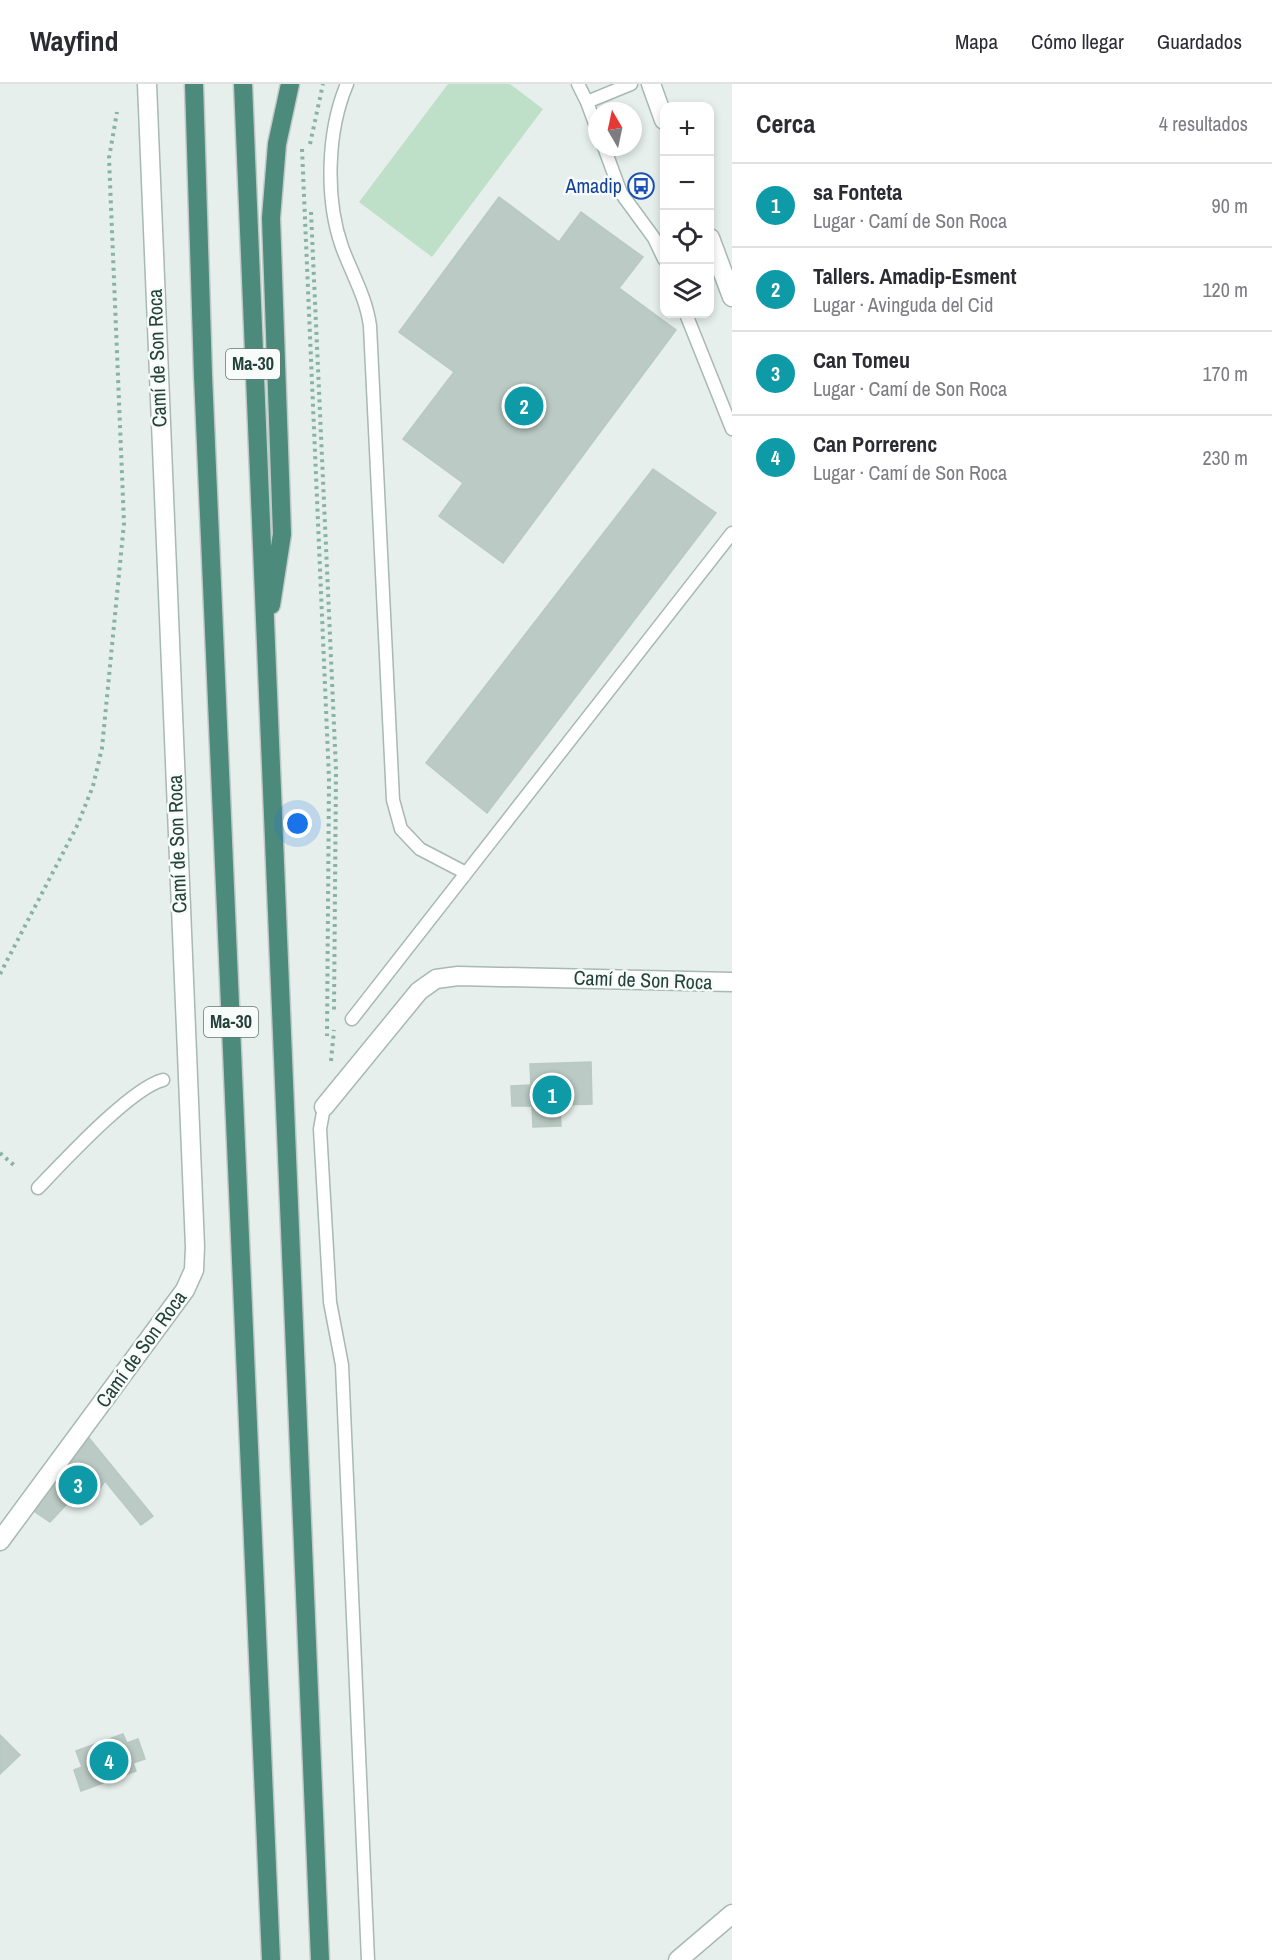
<!DOCTYPE html>
<html lang="es">
<meta charset="utf-8">
<style>
body{margin:0;font-family:"Archivo Narrow",sans-serif;background:#f7f7f7;color:#2b2b33}
.controls{position:absolute;right:18px;top:18px;display:grid;overflow:hidden;border-radius:12px;box-shadow:0 3px 9px #0003}
.controls button{width:54px;height:54px;display:grid;place-items:center;padding:0;border:0;border-bottom:2px solid #e1e1e2;background:#fff;color:#2b2b33;font:30px sans-serif}
.compass{position:absolute;left:588px;top:18px;width:54px;height:54px;border-radius:50%;background:#fff;box-shadow:0 3px 9px #0003;rotate:351deg}
.you{position:absolute;left:298px;top:740px;width:21px;height:21px;margin:-15px;border:4px solid #fff;border-radius:50%;background:#1a73e8;box-shadow:0 0 0 9px #1a73e833}
.badge{display:grid;place-items:center;width:39px;height:39px;border-radius:50%;background:#855347;color:#fff;font-size:20px;font-weight:700}
.pin{position:absolute;translate:-50% -50%;border:3px solid #fff;box-shadow:0 2px 6px #0006}
.list{margin:0;padding:0;list-style:none}
h2{display:flex;justify-content:space-between;align-items:center;height:78px;margin:0;padding:0 24px;font-size:26px}
h2 small{font-size:20px;font-weight:400;color:#7c7c81}
.list li{display:grid;grid-template-columns:39px 1fr auto;gap:18px;align-items:center;box-sizing:border-box;height:84px;padding:0 24px;border-top:2px solid #e1e1e2}
.list b{display:block;font-size:22px;white-space:nowrap}
.list p{margin:0;font-size:20px;white-space:nowrap;color:#7c7c81}
.list em{font-size:20px;font-style:normal;color:#7c7c81}
.icon{flex:none;width:33px;height:33px;fill:none;stroke:currentColor;stroke-width:2;stroke-linecap:round;stroke-linejoin:round}
.map{position:relative;flex:none;width:732px;height:1876px;overflow:hidden}
header{display:flex;align-items:center;gap:36px;box-sizing:border-box;height:84px;padding:0 30px;background:#fff;border-bottom:2px solid #e1e1e2}
header strong{font-size:28px}
nav{display:flex;gap:33px;margin-inline-start:auto;font-size:21px}
main{display:flex}
aside{flex:1;background:#fff}
.map>svg:first-child{display:block}
</style>
<header>
<strong>Wayfind</strong>
<nav><a>Mapa</a><a>Cómo llegar</a><a>Guardados</a></nav>
</header>
<main>
<div class="map">
<svg width="732" height="1876" viewBox="0 0 732 1876">
<rect width="100%" height="100%" fill="#e6efeb"/>
<!-- green -->
<path fill="#bfe0c8" d="M 448,0 L 510,0 L 543,25 L 432,173 L 359,118 Z"/>
<!-- building -->
<path fill="#bbcac4" stroke="#b8c9c2" stroke-width="1.5" d="M 499,113 L 559,158 L 581,128 L 643,173 L 619,204 L 676,246 L 503,479 L 439,432 L 463,399 L 403,355 L 454,288 L 399,248 Z
M 653,385 L 716,429 L 487,729 L 426,679 Z
M 591,978 L 592,1020 L 560,1021 L 561,1042 L 533,1043 L 532,1022 L 512,1022 L 511,1002 L 531,1001 L 530,980 Z
M 89,1354 L 153,1432 L 141,1441 L 105,1397 L 93,1414 L 81,1405 L 50,1438 L 34,1427 Z
M 123,1650 L 127,1659 L 138,1655 L 145,1675 L 133,1679 L 136,1687 L 81,1707 L 74,1686 L 82,1683 L 76,1667 Z
M 0,1651 L 20,1671 L 0,1690 Z"/>
<g fill="none" stroke-linecap="round" stroke-linejoin="round">
<!-- service casing -->
<g stroke="#a8b8b2" stroke-width="15">
<path id="service" d="M 347,0 C 327,47 325,115 342,163 C 352,190 366,213 370,242 L 393,716 L 401,745 L 420,765 L 466,789
M 578,0 L 587,18
M 597,45 L 587,18 L 631,0
M 604,63 L 621,109 L 654,154 L 664,175
M 686,230 L 732,345
M 352,935 L 732,449
M 324,1023 L 320,1045 L 330,1218 L 342,1281 L 368,1876
M 38,1104 C 63,1078 131,1004 163,996"/>
</g>
<!-- minor casing -->
<g stroke="#a8b8b2" stroke-width="21">
<path id="minor" d="M 324,1023 L 419,907 L 436,895 L 458,892 L 732,898
M 0,1457 L 185,1206 L 194,1186 L 195,1163 L 147,0
M 678,1876 L 732,1830"/>
</g>
<!-- tertiary casing -->
<g stroke="#a8b8b2" stroke-width="21">
<path id="tertiary" d="M 651,0 L 664,36
M 710,154 L 732,213"/>
</g>
<!-- trunk casing -->
<g stroke="#c2cac8" stroke-width="21">
<path id="trunk" d="M 194,0 L 203,291 L 271,1876
M 243,0 L 320,1876
M 271,521 L 282,450 L 271,134 L 277,60 L 290,0"/>
</g>
<!-- path -->
<path stroke="#86b3a5" stroke-width="4" stroke-dasharray="3 4.5" stroke-linecap="butt" d="M 310,60 L 323,0
M 302,65 L 329,695 L 327,952
M 311,128 L 336,686 L 334,927
M 0,890 L 78,740 L 93,702 L 102,664 L 124,439 L 109,74 L 117,28
M 331,977 L 334,946
M 0,1069 L 16,1083"/>
<!-- service -->
<use href="#service" stroke="#fff" stroke-width="12"/>
<!-- minor -->
<use href="#minor" stroke="#fff" stroke-width="18"/>
<!-- tertiary -->
<use href="#tertiary" stroke="#fff" stroke-width="18"/>
<!-- trunk -->
<use href="#trunk" stroke="#4c8a7c" stroke-width="18"/>
</g>
<!-- icons -->
<defs>
<g id="bus-ring" transform="scale(1.35)"><circle r="9.5" fill="#f7fbf9" stroke="#1a4fb4" stroke-width="1.5"/><path d="M-5-6H5V4H4V6H2V4H-2V6H-4V4H-5ZM-3.5-4V0h7V-4ZM-3.5 1.2v1.5H-2V1.2ZM2 1.2v1.5H3.5V1.2Z" fill="#1a4fb4"/></g>
</defs>
<g fill-rule="evenodd">
<use href="#bus-ring" x="641" y="102"/>
</g>
<g text-anchor="middle" stroke-width="5" stroke-linejoin="round" paint-order="stroke">
<!-- shield labels -->
<g fill="#f7fbf9" stroke="#637a73" stroke-width="1.5">
<rect x="226" y="265" width="54" height="30" rx="4.5"/>
<rect x="204" y="923" width="54" height="30" rx="4.5"/>
</g>
<g font-size="18" font-weight="bold" fill="#24423a">
<text x="253" y="286">Ma-30</text>
<text x="231" y="944">Ma-30</text>
</g>
<!-- transit labels -->
<g font-size="20" fill="#164399" stroke="#f7fbf9" text-anchor="end">
<text x="622" y="109">Amadip</text>
</g>
<!-- street labels -->
<g font-size="20" fill="#24423a" stroke="#f7fbf9">
<text transform="translate(157 274) rotate(-92)" y="7">Camí de Son Roca</text>
<text transform="translate(177 760) rotate(-92)" y="7">Camí de Son Roca</text>
<text transform="translate(643 896) rotate(2)" y="7">Camí de Son Roca</text>
<text transform="translate(141 1265) rotate(-54)" y="7">Camí de Son Roca</text>
</g>
</g>
</svg>
<div class="controls">
<button>+</button>
<button>−</button>
<button><svg class="icon" aria-label="locate" viewBox="0 0 24 24"><circle cx="12" cy="12" r="6"/><path d="M12 2v4M12 18v4M2 12h4M18 12h4"/></svg></button>
<button><svg class="icon" aria-label="layers" viewBox="0 0 24 24"><path d="M12 4l9 5-9 5-9-5zM3 14l9 5 9-5"/></svg></button>
</div>
<svg class="compass" viewBox="-18 -18 36 36"><path d="M0-13l5 13h-10z" fill="#e53935"/><path d="M0 13l5-13h-10z" fill="#7c7c81"/></svg>
<div class="you"></div>
<div class="pin badge" style="left:552px;top:1011px;background:#0f9aa8">1</div>
<div class="pin badge" style="left:524px;top:322px;background:#0f9aa8">2</div>
<div class="pin badge" style="left:78px;top:1401px;background:#0f9aa8">3</div>
<div class="pin badge" style="left:109px;top:1677px;background:#0f9aa8">4</div>
</div>
<aside>
<h2>Cerca<small>4 resultados</small></h2>
<ul class="list">
<li><span class="badge" style="background:#0f9aa8">1</span><div><b>sa Fonteta</b><p>Lugar · Camí de Son Roca</p></div><em>90 m</em></li>
<li><span class="badge" style="background:#0f9aa8">2</span><div><b>Tallers. Amadip-Esment</b><p>Lugar · Avinguda del Cid</p></div><em>120 m</em></li>
<li><span class="badge" style="background:#0f9aa8">3</span><div><b>Can Tomeu</b><p>Lugar · Camí de Son Roca</p></div><em>170 m</em></li>
<li><span class="badge" style="background:#0f9aa8">4</span><div><b>Can Porrerenc</b><p>Lugar · Camí de Son Roca</p></div><em>230 m</em></li>
</ul>
</aside>
</main>
